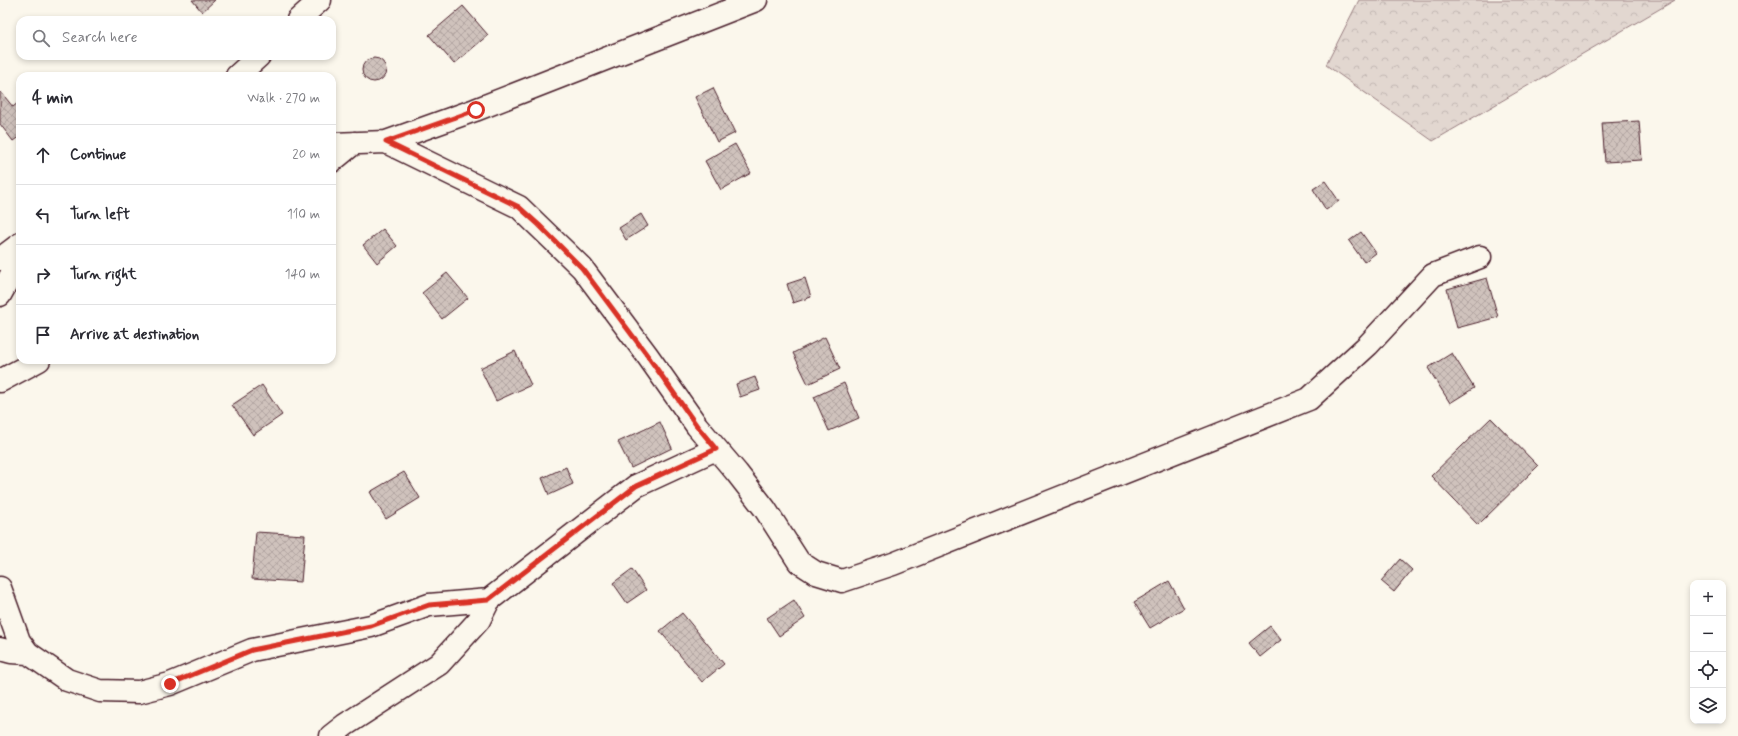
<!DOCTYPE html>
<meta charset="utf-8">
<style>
body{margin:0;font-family:Mynerve,sans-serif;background:#f7f7f7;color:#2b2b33}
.controls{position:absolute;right:12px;bottom:12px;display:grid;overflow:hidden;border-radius:8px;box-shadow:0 2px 6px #0003}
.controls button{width:36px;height:36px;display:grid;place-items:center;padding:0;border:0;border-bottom:1px solid #e1e1e2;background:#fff;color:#2b2b33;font:20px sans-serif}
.stop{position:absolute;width:12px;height:12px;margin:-9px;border:3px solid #d93025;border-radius:50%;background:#fff}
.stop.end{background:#d93025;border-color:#fff;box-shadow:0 1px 4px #0008}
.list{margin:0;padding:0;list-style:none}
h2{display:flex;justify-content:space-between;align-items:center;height:52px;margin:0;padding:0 16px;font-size:17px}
h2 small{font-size:13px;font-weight:400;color:#7c7c81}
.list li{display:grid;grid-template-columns:26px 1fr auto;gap:12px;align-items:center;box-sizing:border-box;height:60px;padding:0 16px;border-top:1px solid #e1e1e2}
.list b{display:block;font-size:15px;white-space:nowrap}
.list em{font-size:13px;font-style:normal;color:#7c7c81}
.icon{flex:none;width:22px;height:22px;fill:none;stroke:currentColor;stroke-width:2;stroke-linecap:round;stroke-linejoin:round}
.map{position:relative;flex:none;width:1738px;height:736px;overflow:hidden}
.search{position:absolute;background:#fff;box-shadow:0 2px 6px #0003;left:16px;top:16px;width:320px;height:44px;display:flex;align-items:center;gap:10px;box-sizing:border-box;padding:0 14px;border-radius:12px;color:#7c7c81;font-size:15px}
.panel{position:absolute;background:#fff;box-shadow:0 2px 6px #0003;left:16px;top:72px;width:320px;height:292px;border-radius:12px}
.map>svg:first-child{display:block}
</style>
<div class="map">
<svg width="1738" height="736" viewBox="0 0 1738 736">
<defs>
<pattern id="forest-crowns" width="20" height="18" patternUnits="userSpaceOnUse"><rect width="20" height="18" fill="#e2d7d0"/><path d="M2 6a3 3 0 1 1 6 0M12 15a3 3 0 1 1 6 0" fill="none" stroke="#c3b8b3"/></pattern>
<pattern id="building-cross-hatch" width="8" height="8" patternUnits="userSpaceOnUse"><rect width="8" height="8" fill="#cfc2bc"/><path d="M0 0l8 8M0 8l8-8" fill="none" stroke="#b3a6a2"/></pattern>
</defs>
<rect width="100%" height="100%" fill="#fbf7ec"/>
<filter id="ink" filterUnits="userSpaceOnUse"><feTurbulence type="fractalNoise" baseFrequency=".025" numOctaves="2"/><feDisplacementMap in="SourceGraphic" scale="8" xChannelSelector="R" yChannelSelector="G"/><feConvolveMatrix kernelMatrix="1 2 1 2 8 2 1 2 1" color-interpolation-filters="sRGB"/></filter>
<g filter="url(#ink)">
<!-- forest -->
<path fill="url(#forest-crowns)" stroke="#967b7e" d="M 1359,0 L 1675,0 L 1433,141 L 1326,65 Z"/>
<!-- building -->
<path fill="url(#building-cross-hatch)" stroke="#4a1f2b" d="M 192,0 L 215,0 L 202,12 Z
M 463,6 L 488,35 L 454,64 L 429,35 Z
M362 70a12 12 0 1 1 24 0a12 12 0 1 1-24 0Z
M 713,88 L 735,133 L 717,142 L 695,97 Z
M 1,92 L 13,107 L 20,101 L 20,136 L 13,141 L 0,124 L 0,93 Z
M 1639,121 L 1642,160 L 1605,162 L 1602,123 Z
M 735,144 L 751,173 L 721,190 L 705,161 Z
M 1325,181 L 1339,201 L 1326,210 L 1313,189 Z
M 641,214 L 648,226 L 626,240 L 619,228 Z
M 383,229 L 397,246 L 377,263 L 363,245 Z
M 1361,232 L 1376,253 L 1364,262 L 1349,241 Z
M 447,273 L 468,298 L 442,319 L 422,293 Z
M 805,278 L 811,297 L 793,303 L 787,284 Z
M 1487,278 L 1498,317 L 1457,328 L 1447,289 Z
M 825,337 L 840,369 L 808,384 L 793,353 Z
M 515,351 L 531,385 L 496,401 L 480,368 Z
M 1452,353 L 1474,388 L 1450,403 L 1428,368 Z
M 755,377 L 760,390 L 740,397 L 736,384 Z
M 844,383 L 859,418 L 829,431 L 814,397 Z
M 262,385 L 282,415 L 253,435 L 232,405 Z
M 1491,418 L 1538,466 L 1478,525 L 1431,476 Z
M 660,422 L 672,448 L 631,468 L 618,442 Z
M 566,467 L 573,484 L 549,495 L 542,478 Z
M 404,472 L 420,498 L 386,519 L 370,492 Z
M 256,532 L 305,535 L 301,582 L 252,579 Z
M 1400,559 L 1412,570 L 1394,592 L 1381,581 Z
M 632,569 L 646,590 L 627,603 L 613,583 Z
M 1169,581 L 1184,608 L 1150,628 L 1134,602 Z
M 794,600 L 805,618 L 779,636 L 767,618 Z
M 682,613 L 724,664 L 702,682 L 660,631 Z
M 1270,626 L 1281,640 L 1260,657 L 1249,643 Z"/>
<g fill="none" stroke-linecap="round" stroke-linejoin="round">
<!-- minor casing -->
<g stroke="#4a1f2b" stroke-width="25">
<path id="minor" d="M 298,20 L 320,0
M 237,76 L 259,56
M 386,142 L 519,207 L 582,268 L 647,355 L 697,426 L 737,473 L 765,509 L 799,562 L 816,573 L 842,581 L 893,564 L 1309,399 L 1368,345 L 1433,275 L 1480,257
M 332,144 L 386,142 L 475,110 L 756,0
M 332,161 L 354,143
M 0,259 L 20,244
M 0,295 L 20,259
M 0,381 L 39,360
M 0,588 L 19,641 L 28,653 L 11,652 L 0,649
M 28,653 L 67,680 L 100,691 L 139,692 L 170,684 L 252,650 L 371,626 L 429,605 L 489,600 L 636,486 L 716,449
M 331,736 L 345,725 L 439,664 L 479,620 L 489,600"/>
</g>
<!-- minor -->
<use href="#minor" stroke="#fbf7ec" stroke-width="22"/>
</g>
</g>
<g fill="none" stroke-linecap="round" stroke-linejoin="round" filter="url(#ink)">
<!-- route -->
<path stroke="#d93025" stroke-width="5" d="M 170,684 L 252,650 L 371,626 L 429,605 L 488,600 L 636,486 L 716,449 L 697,426 L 647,355 L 582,268 L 539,225 L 519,207 L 386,142 L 476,110"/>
</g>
</svg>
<div class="controls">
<button>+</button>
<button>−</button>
<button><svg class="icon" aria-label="locate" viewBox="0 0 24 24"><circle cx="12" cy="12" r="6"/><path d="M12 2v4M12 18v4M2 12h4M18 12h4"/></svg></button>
<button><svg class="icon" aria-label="layers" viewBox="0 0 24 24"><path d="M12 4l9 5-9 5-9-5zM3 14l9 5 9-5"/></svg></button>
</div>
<div class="stop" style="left:476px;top:110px"></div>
<div class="stop end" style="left:170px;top:684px"></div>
<div class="search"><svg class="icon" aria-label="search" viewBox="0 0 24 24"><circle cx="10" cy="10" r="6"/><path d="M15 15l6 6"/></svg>Search here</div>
<section class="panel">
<h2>4 min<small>Walk · 270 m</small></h2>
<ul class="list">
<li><svg class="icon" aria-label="ahead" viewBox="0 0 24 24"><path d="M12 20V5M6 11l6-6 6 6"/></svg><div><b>Continue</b></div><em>20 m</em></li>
<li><svg class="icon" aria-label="left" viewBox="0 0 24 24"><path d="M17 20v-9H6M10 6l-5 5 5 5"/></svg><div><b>Turn left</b></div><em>110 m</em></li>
<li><svg class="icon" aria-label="right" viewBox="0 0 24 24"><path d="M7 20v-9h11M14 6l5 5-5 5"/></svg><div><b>Turn right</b></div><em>140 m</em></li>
<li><svg class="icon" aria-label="arrive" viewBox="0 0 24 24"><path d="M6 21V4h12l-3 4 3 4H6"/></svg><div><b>Arrive at destination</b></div></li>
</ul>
</section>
</div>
